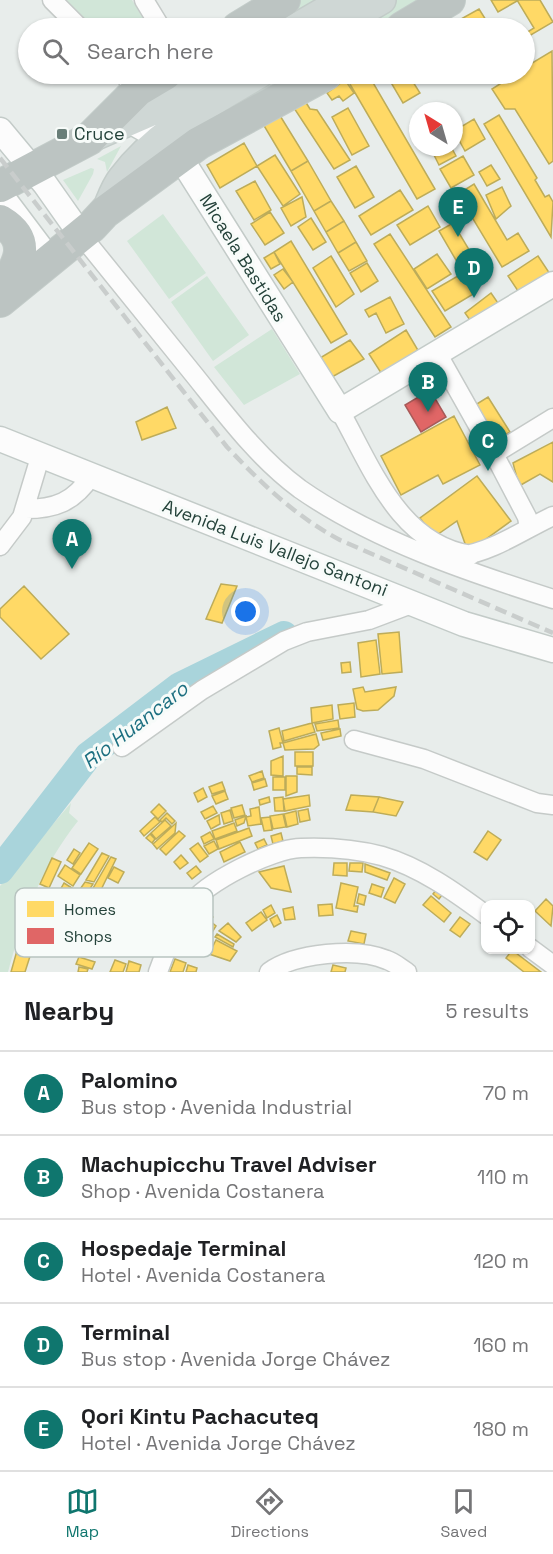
<!DOCTYPE html>
<meta charset="utf-8">
<style>
body{margin:0;font-family:"Space Grotesk",sans-serif;background:#f2f2f2;color:#202124}
.controls{position:absolute;right:18px;bottom:18px;display:grid;overflow:hidden;border-radius:12px;box-shadow:0 2px 4px #0004}
.controls button{width:54px;height:54px;display:grid;place-items:center;padding:0;border:0;border-bottom:2px solid #e0e0e0;background:#fff;color:#202124;font:30px sans-serif}
.compass{position:absolute;left:409px;top:102px;width:54px;height:54px;border-radius:50%;background:#fff;box-shadow:0 2px 4px #0004;rotate:323deg}
.you{position:absolute;left:246px;top:612px;width:21px;height:21px;margin:-15px;border:4px solid #fff;border-radius:50%;background:#1a73e8;box-shadow:0 0 0 9px #1a73e833}
.badge{display:grid;place-items:center;width:39px;height:39px;border-radius:50%;background:#0f766e;color:#fff;font-size:20px;font-weight:700}
.pin{position:absolute;translate:-50% -50px;filter:drop-shadow(0 2px 3px #0008)}
.pin::after{content:'';position:absolute;top:32px;width:21px;height:18px;background:inherit;clip-path:polygon(0 0,100% 0,50% 100%)}
.list{margin:0;padding:0;list-style:none}
h2{display:flex;justify-content:space-between;align-items:center;height:78px;margin:0;padding:0 24px;font-size:26px}
h2 small{font-size:20px;font-weight:400;color:#757577}
.list li{display:grid;grid-template-columns:39px 1fr auto;gap:18px;align-items:center;box-sizing:border-box;height:84px;padding:0 24px;border-top:2px solid #e0e0e0}
.list b{display:block;font-size:22px;white-space:nowrap}
.list p{margin:0;font-size:20px;white-space:nowrap;color:#757577}
.list em{font-size:20px;font-style:normal;color:#757577}
.icon{flex:none;width:33px;height:33px;fill:none;stroke:currentColor;stroke-width:2;stroke-linecap:round;stroke-linejoin:round}
.map{position:relative;flex:none;width:553px;height:972px;overflow:hidden}
.search{position:absolute;background:#fff;box-shadow:0 2px 4px #0004;left:18px;right:18px;top:18px;height:66px;display:flex;align-items:center;gap:15px;box-sizing:border-box;padding:0 21px;border-radius:33px;color:#757577;font-size:22px}
.sheet{height:498px;background:#fff}
nav{display:flex;justify-content:space-around;align-items:center;box-sizing:border-box;height:84px;border-top:2px solid #e0e0e0;background:#fff;font-size:16px;color:#757577}
nav a{display:grid;justify-items:center;gap:3px}
nav .on{color:#0f766e}
.map>svg:first-child{display:block}
</style>
<div class="map">
<svg width="553" height="972" viewBox="0 0 553 972">
<rect width="100%" height="100%" fill="#e8edeb"/>
<!-- green -->
<path fill="#d1e6d8" d="M 65,0 L 132,0 L 148,26 L 92,28 Z
M 298,0 L 330,0 L 282,28 L 251,28 Z
M 393,0 L 432,0 L 386,28 L 346,28 Z
M 121,146 L 107,172 L 105,162 L 97,159 Z
M 91,168 L 94,169 L 93,174 L 78,201 L 63,180 Z
M 163,214 L 206,273 L 169,299 L 127,241 Z
M 207,276 L 249,335 L 213,361 L 171,302 Z
M 272,329 L 300,374 L 244,405 L 214,367 Z
M 71,803 L 69,813 L 78,821 C 42,866 23,917 8,972 L 0,972 L 0,886 Z"/>
<!-- homes -->
<path fill="#ffd966" stroke="#bdac59" stroke-width="1.5" d="M 491,0 L 516,0 L 517,1 L 498,12 Z
M 517,0 L 540,0 L 553,22 L 524,39 L 524,31 L 526,33 L 534,28 Z
M 479,9 L 491,28 L 467,28 L 461,19 Z
M 552,51 L 553,161 L 549,164 L 515,109 L 505,109 L 492,89 L 500,84 L 494,74 L 524,74 L 524,57 L 529,65 Z
M 357,74 L 368,74 L 435,189 L 417,199 L 347,79 Z
M 386,74 L 408,74 L 420,93 L 403,103 Z
M 345,80 L 354,93 L 343,101 L 339,96 L 332,100 L 327,93 Z
M 305,101 L 310,109 L 317,110 L 350,160 L 334,169 L 294,108 Z
M 348,108 L 369,146 L 352,155 L 332,117 Z
M 279,114 L 308,161 L 291,171 L 263,124 Z
M 499,115 L 537,178 L 535,180 L 545,197 L 549,195 L 553,202 L 551,237 L 484,124 Z
M 474,119 L 485,139 L 465,151 L 454,131 Z
M 244,143 L 257,166 L 220,188 L 207,165 Z
M 438,147 L 451,147 L 456,156 L 439,165 L 432,151 Z
M 275,155 L 300,194 L 283,206 L 257,166 Z
M 463,156 L 474,175 L 451,188 L 440,169 Z
M 308,161 L 331,201 L 314,211 L 291,171 Z
M 491,165 L 500,179 L 487,186 L 479,172 Z
M 356,166 L 374,197 L 355,208 L 337,177 Z
M 255,181 L 271,210 L 254,220 L 236,191 Z
M 474,184 L 507,240 L 518,233 L 529,251 L 502,267 L 458,194 Z
M 502,187 L 511,206 L 496,219 L 486,195 Z
M 400,190 L 413,210 L 371,235 L 359,216 Z
M 302,197 L 306,217 L 291,226 L 281,208 Z
M 331,201 L 344,221 L 326,232 L 314,211 Z
M 428,206 L 440,227 L 410,245 L 397,225 Z
M 270,212 L 284,233 L 265,245 L 251,224 Z
M 311,218 L 326,242 L 313,250 L 298,227 Z
M 344,221 L 356,242 L 338,253 L 326,232 Z
M 453,223 L 474,258 L 460,267 L 439,231 Z
M 390,234 L 451,327 L 435,337 L 374,244 Z
M 291,241 L 347,334 L 331,343 L 274,252 Z
M 356,242 L 367,261 L 349,271 L 338,253 Z
M 274,252 L 280,264 L 271,269 L 264,258 Z
M 437,254 L 451,274 L 427,289 L 414,269 Z
M 331,256 L 354,294 L 336,307 L 313,268 Z
M 538,256 L 550,274 L 520,294 L 508,276 Z
M 367,263 L 378,281 L 361,292 L 350,273 Z
M 283,269 L 293,282 L 284,289 L 274,275 Z
M 463,273 L 475,293 L 445,311 L 432,291 Z
M 491,293 L 498,303 L 472,323 L 465,313 Z
M 390,297 L 404,324 L 386,333 L 376,313 L 369,317 L 365,310 Z
M 406,330 L 419,352 L 383,376 L 369,354 Z
M 350,340 L 364,359 L 332,377 L 320,358 Z
M 488,397 L 510,432 L 494,442 L 472,407 Z
M 167,407 L 176,428 L 142,440 L 136,422 Z
M 454,416 L 480,465 L 443,484 L 438,475 L 401,495 L 381,456 Z
M 553,442 L 553,482 L 540,474 L 519,486 L 513,463 Z
M 477,476 L 511,521 L 468,552 L 457,521 L 434,537 L 420,518 Z
M 221,584 L 237,586 L 222,623 L 206,619 Z
M 24,586 L 69,634 L 41,659 L 0,617 L 0,609 Z
M 399,632 L 402,672 L 382,674 L 378,634 Z
M 376,640 L 380,674 L 361,677 L 358,643 Z
M 350,662 L 351,672 L 342,673 L 341,663 Z
M 363,687 L 365,692 L 396,687 L 394,696 L 378,710 L 363,711 L 357,709 L 353,689 Z
M 354,703 L 355,717 L 340,719 L 338,705 Z
M 332,705 L 333,719 L 312,723 L 311,708 Z
M 338,720 L 339,728 L 317,731 L 315,724 Z
M 312,723 L 315,732 L 284,741 L 282,731 Z
M 279,728 L 283,743 L 280,743 L 281,747 L 273,749 L 269,731 Z
M 340,729 L 341,736 L 323,740 L 321,733 Z
M 316,734 L 319,745 L 314,749 L 285,750 L 283,743 Z
M 295,752 L 313,752 L 313,766 L 295,766 Z
M 283,756 L 283,776 L 271,775 L 271,761 Z
M 297,767 L 312,767 L 312,775 L 297,774 Z
M 262,771 L 264,778 L 252,782 L 249,776 Z
M 286,776 L 297,776 L 297,792 L 286,796 Z
M 273,777 L 285,777 L 285,790 L 273,790 Z
M 265,779 L 267,786 L 254,790 L 252,783 Z
M 222,782 L 225,790 L 212,794 L 209,787 Z
M 203,788 L 207,797 L 198,802 L 194,793 Z
M 225,791 L 228,799 L 216,804 L 212,796 Z
M 309,795 L 310,806 L 285,811 L 283,799 Z
M 351,795 L 379,797 L 373,812 L 346,810 Z
M 269,797 L 270,802 L 260,805 L 259,800 Z
M 283,797 L 284,811 L 275,811 L 274,798 Z
M 379,797 L 403,802 L 396,816 L 373,812 Z
M 159,804 L 166,811 L 158,819 L 151,812 Z
M 242,805 L 245,815 L 234,818 L 231,808 Z
M 213,806 L 217,813 L 205,819 L 201,812 Z
M 259,807 L 261,824 L 248,826 L 246,817 L 251,816 L 250,809 Z
M 308,809 L 310,820 L 300,822 L 298,811 Z
M 230,810 L 233,821 L 224,824 L 221,813 Z
M 296,811 L 298,824 L 287,827 L 284,814 Z
M 167,813 L 175,821 L 172,824 L 166,818 L 162,822 L 160,820 Z
M 283,814 L 286,827 L 273,829 L 270,816 Z
M 219,815 L 220,824 L 211,829 L 207,821 Z
M 246,816 L 244,823 L 237,826 L 235,820 Z
M 155,817 L 160,822 L 144,836 L 140,831 Z
M 270,817 L 272,830 L 264,831 L 261,818 Z
M 165,820 L 171,826 L 156,839 L 151,833 Z
M 176,823 L 175,833 L 157,849 L 153,844 Z
M 234,823 L 237,831 L 215,839 L 212,831 Z
M 249,828 L 252,836 L 219,849 L 216,840 Z
M 179,831 L 185,836 L 166,855 L 160,849 Z
M 488,831 L 501,840 L 487,860 L 474,852 Z
M 210,832 L 214,839 L 204,844 L 201,837 Z
M 281,833 L 283,841 L 273,844 L 271,836 Z
M 150,834 L 155,839 L 152,843 L 146,838 Z
M 264,839 L 267,845 L 258,849 L 255,843 Z
M 214,841 L 218,849 L 209,854 L 204,846 Z
M 240,842 L 245,852 L 224,862 L 220,852 Z
M 89,843 L 98,849 L 81,874 L 72,868 Z
M 198,843 L 208,856 L 200,862 L 190,849 Z
M 74,849 L 80,853 L 73,864 L 67,860 Z
M 102,853 L 109,856 L 94,882 L 86,880 Z
M 181,855 L 188,863 L 180,869 L 174,862 Z
M 111,857 L 116,859 L 96,900 L 88,897 Z
M 52,858 L 61,862 L 49,888 L 40,884 Z
M 334,863 L 347,863 L 347,876 L 333,875 Z
M 350,863 L 363,863 L 362,872 L 349,871 Z
M 365,864 L 390,873 L 387,880 L 365,872 Z
M 65,865 L 80,875 L 73,886 L 58,876 Z
M 196,866 L 201,872 L 192,879 L 187,873 Z
M 284,866 L 291,892 L 271,888 L 259,872 Z
M 114,867 L 124,872 L 118,883 L 108,878 Z
M 394,878 L 405,884 L 395,903 L 384,898 Z
M 85,882 L 93,884 L 86,895 L 78,892 Z
M 64,883 L 72,888 L 67,897 L 59,892 Z
M 341,883 L 358,887 L 354,906 L 358,906 L 357,912 L 336,908 Z
M 372,884 L 384,888 L 381,897 L 369,893 Z
M 436,890 L 442,895 L 439,899 L 433,894 Z
M 359,894 L 366,896 L 364,905 L 357,903 Z
M 431,896 L 451,913 L 444,922 L 423,905 Z
M 546,899 L 553,906 L 551,926 L 535,911 Z
M 332,904 L 333,915 L 319,916 L 318,905 Z
M 271,905 L 275,913 L 267,918 L 263,910 Z
M 293,907 L 295,919 L 285,920 L 283,909 Z
M 206,909 L 213,917 L 210,921 L 216,926 L 203,947 L 195,942 L 191,949 L 183,944 Z
M 261,912 L 267,920 L 252,931 L 246,923 Z
M 277,915 L 281,923 L 274,927 L 270,919 Z
M 460,917 L 470,924 L 460,937 L 450,930 Z
M 228,923 L 241,937 L 236,942 L 219,931 Z
M 351,931 L 366,934 L 364,944 L 348,941 Z
M 217,934 L 234,944 L 233,947 L 215,937 Z
M 216,940 L 237,951 L 230,961 L 209,954 Z
M 18,947 L 32,950 L 25,972 L 11,972 Z
M 512,950 L 541,972 L 524,972 L 506,958 Z
M 79,957 L 95,962 L 92,969 L 76,964 Z
M 175,959 L 186,963 L 183,972 L 170,972 Z
M 115,960 L 126,964 L 123,972 L 110,972 Z
M 129,961 L 141,965 L 139,972 L 126,972 Z
M 188,965 L 197,968 L 196,972 L 186,972 Z
M 333,965 L 346,968 L 345,972 L 331,972 Z
M 79,967 L 88,969 L 87,972 L 78,972 Z"/>
<!-- shops -->
<path fill="#e06666" stroke="#a85b59" stroke-width="1.5" d="M 430,390 L 446,417 L 421,432 L 405,405 Z"/>
<g fill="none" stroke-linecap="round" stroke-linejoin="round">
<!-- river -->
<path stroke="#a9d4db" stroke-width="28" d="M 0,870 L 88,756 L 180,686 L 284,635"/>
<!-- street casing -->
<g stroke="#c5cac8" stroke-width="21">
<path id="street" d="M 52,0 L 80,28
M 144,0 L 161,28
M 123,74 L 138,90
M 81,235 C 119,282 157,329 195,376 C 227,416 258,458 300,489 C 373,540 468,572 553,599
M 437,353 L 494,454 L 553,418
M 340,411 C 372,468 399,544 471,555
M 494,454 L 527,517 L 529,528
M 25,509 C 55,509 74,502 91,476
M 0,546 L 22,517 L 41,454
M 460,556 C 492,552 523,530 553,516
M 354,740 L 424,759 L 537,803 L 553,805
M 122,747 L 202,690 L 284,641 L 307,632 L 369,620 L 414,603
M 530,948 L 553,965
M 158,972 C 166,950 176,925 189,906 C 205,882 272,849 301,848 C 328,847 356,849 382,856 C 420,867 455,892 486,915
M 269,972 C 295,953 357,947 387,960 C 394,962 400,968 407,972"/>
</g>
<!-- secondary casing -->
<g stroke="#c3cbc8" stroke-width="27">
<path id="secondary" d="M 130,121 L 160,138 L 180,157 L 340,411 L 553,284
M 0,130 L 45,184 L 81,235
M 0,194 L 49,259
M 0,439 L 464,624 L 553,650"/>
</g>
<!-- primary casing -->
<g stroke="#c3ccc9" stroke-width="30">
<path id="primary" d="M 295,28 L 343,0
M 334,28 L 382,0
M 96,136 L 172,103 L 220,74
M 105,212 C 110,201 114,188 121,179 C 157,131 210,104 260,74"/>
</g>
<!-- highway casing -->
<g stroke="#c3ccc9" stroke-width="34">
<path id="highway" d="M 238,28 L 284,0
M 402,28 L 449,0
M 0,186 L 89,139 L 138,90 L 165,74
M 0,221 C 35,242 17,267 0,293
M 0,301 L 92,226 L 105,212 L 199,143 L 326,74"/>
</g>
<!-- street -->
<use href="#street" stroke="#fcfcfc" stroke-width="18"/>
<!-- secondary -->
<use href="#secondary" stroke="#fcfcfc" stroke-width="24"/>
<!-- primary -->
<use href="#primary" stroke="#cfd7d5" stroke-width="27"/>
<!-- highway -->
<use href="#highway" stroke="#bcc4c2" stroke-width="32"/>
<!-- rail -->
<path stroke="#c9cdcc" stroke-width="4.5" stroke-dasharray="12 6" stroke-linecap="butt" d="M 0,158 L 227,447 C 261,483 295,516 340,540 L 553,633"/>
</g>
<!-- markers -->
<rect fill="#697e78" stroke="#f7fbf9" stroke-width="2" x="56" y="128" width="12" height="12" rx="3"/>
<g text-anchor="middle" stroke-width="6" stroke-linejoin="round" paint-order="stroke">
<!-- poi labels -->
<g font-size="18" fill="#24423a" stroke="#f7fbf9" text-anchor="start">
<text x="74" y="140">Cruce</text>
</g>
<!-- street labels -->
<g font-size="18" fill="#24423a" stroke="#f7fbf9">
<text transform="translate(243 258) rotate(58)" y="6">Micaela Bastidas</text>
<text transform="translate(275 548) rotate(21)" y="6">Avenida Luis Vallejo Santoni</text>
</g>
<!-- water labels -->
<g font-size="20" font-style="italic" fill="#1c6f80" stroke="#f7fbf9">
<text transform="translate(135 725) rotate(-38)" y="7">Río Huancaro</text>
</g>
</g>
<!-- legend -->
<rect x="15" y="888" width="198" height="69" rx="9" fill="#f7fbf9" stroke="#b8c4c0" stroke-width="1.5"/>
<rect x="27" y="901" width="27" height="16" fill="#ffd966"/>
<rect x="27" y="928" width="27" height="16" fill="#e06666"/>
<g font-size="16" fill="#24423a">
<text x="64" y="915">Homes</text>
<text x="64" y="942">Shops</text>
</g>
</svg>
<div class="controls">
<button><svg class="icon" aria-label="locate" viewBox="0 0 24 24"><circle cx="12" cy="12" r="6"/><path d="M12 2v4M12 18v4M2 12h4M18 12h4"/></svg></button>
</div>
<svg class="compass" viewBox="-18 -18 36 36"><path d="M0-13l5 13h-10z" fill="#e53935"/><path d="M0 13l5-13h-10z" fill="#757577"/></svg>
<div class="you"></div>
<div class="pin badge" style="left:72px;top:569px">A</div>
<div class="pin badge" style="left:428px;top:412px">B</div>
<div class="pin badge" style="left:488px;top:471px">C</div>
<div class="pin badge" style="left:474px;top:298px">D</div>
<div class="pin badge" style="left:458px;top:237px">E</div>
<div class="search"><svg class="icon" aria-label="search" viewBox="0 0 24 24"><circle cx="10" cy="10" r="6"/><path d="M15 15l6 6"/></svg>Search here</div>
</div>
<section class="sheet">
<h2>Nearby<small>5 results</small></h2>
<ul class="list">
<li><span class="badge">A</span><div><b>Palomino</b><p>Bus stop · Avenida Industrial</p></div><em>70 m</em></li>
<li><span class="badge">B</span><div><b>Machupicchu Travel Adviser</b><p>Shop · Avenida Costanera</p></div><em>110 m</em></li>
<li><span class="badge">C</span><div><b>Hospedaje Terminal</b><p>Hotel · Avenida Costanera</p></div><em>120 m</em></li>
<li><span class="badge">D</span><div><b>Terminal</b><p>Bus stop · Avenida Jorge Chávez</p></div><em>160 m</em></li>
<li><span class="badge">E</span><div><b>Qori Kintu Pachacuteq</b><p>Hotel · Avenida Jorge Chávez</p></div><em>180 m</em></li>
</ul>
</section>
<nav>
<a class="on"><svg class="icon" aria-label="map" viewBox="0 0 24 24"><path d="M3 6l6-2 6 2 6-2v14l-6 2-6-2-6 2zM9 4v14M15 6v14"/></svg>Map</a>
<a><svg class="icon" aria-label="directions" viewBox="0 0 24 24"><path d="M12 3l9 9-9 9-9-9zM9 14v-3h6M13 9l2 2-2 2"/></svg>Directions</a>
<a><svg class="icon" aria-label="saved" viewBox="0 0 24 24"><path d="M7 4h10v16l-5-4-5 4z"/></svg>Saved</a>
</nav>
